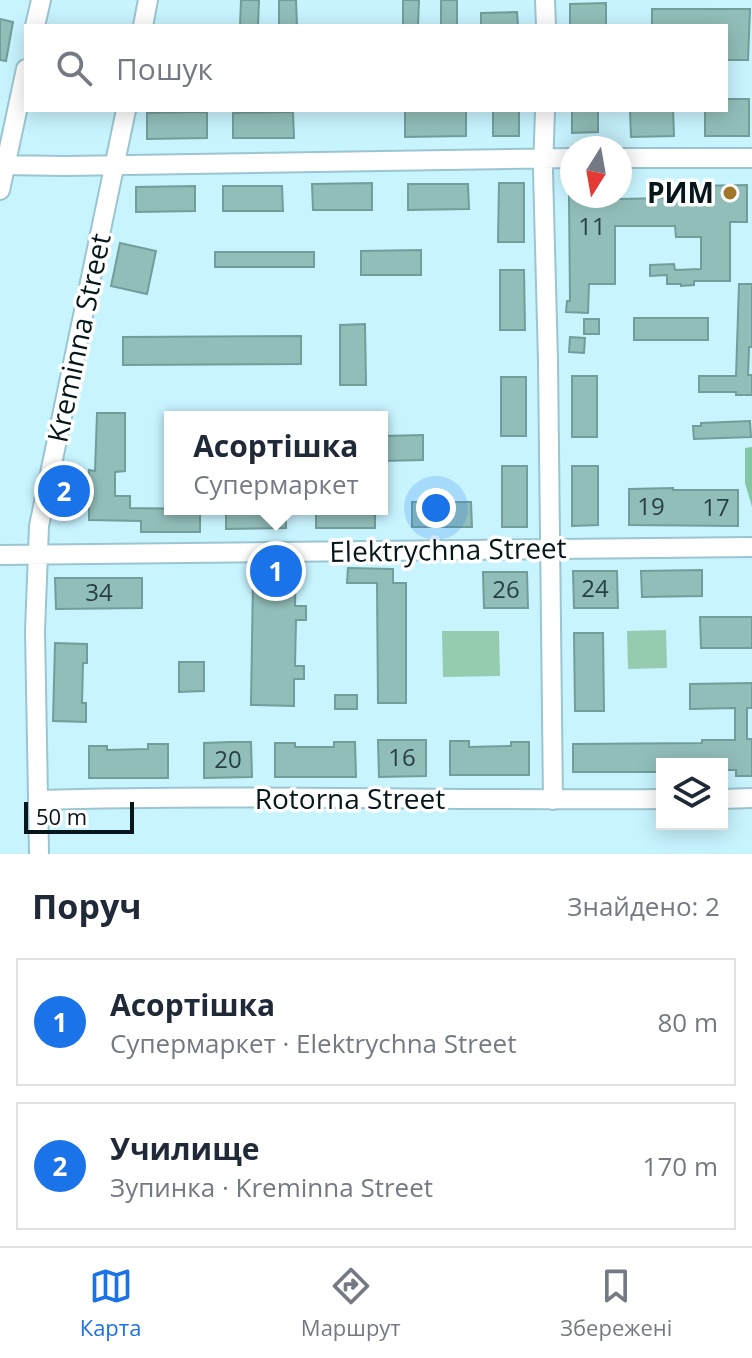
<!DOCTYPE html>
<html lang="uk">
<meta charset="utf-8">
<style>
body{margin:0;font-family:"Open Sans",sans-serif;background:#f6f6f7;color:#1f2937}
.controls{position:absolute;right:24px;bottom:24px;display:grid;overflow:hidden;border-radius:0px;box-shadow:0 4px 20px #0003}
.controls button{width:72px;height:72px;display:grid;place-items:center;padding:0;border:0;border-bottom:2px solid #e0e1e3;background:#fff;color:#1f2937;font:40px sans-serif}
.compass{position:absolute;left:560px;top:136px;width:72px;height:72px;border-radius:50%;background:#fff;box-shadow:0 4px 20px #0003;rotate:191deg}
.scale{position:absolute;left:24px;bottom:20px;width:110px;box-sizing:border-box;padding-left:8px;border:4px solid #06161a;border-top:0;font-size:22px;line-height:28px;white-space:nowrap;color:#06161a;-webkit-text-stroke:6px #fff;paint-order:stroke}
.you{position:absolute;left:436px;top:508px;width:28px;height:28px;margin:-20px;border:6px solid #fff;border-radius:50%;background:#1a73e8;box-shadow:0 0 0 12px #1a73e833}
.badge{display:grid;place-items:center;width:52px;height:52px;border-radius:50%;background:#1a73e8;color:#fff;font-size:26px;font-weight:700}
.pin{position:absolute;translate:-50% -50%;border:4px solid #fff;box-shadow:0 2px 8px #0006}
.popup{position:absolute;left:164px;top:411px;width:224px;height:104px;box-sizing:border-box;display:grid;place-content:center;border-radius:0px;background:#fff;filter:drop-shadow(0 2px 6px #0005);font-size:26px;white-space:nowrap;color:#747a83}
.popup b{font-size:30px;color:#1f2937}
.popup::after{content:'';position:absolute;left:50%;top:100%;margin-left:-16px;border:16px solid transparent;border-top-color:#fff}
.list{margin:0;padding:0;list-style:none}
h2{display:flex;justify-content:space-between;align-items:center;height:104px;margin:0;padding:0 32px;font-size:34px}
h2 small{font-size:26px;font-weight:400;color:#747a83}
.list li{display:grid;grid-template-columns:52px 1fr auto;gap:24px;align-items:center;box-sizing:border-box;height:128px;margin:0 16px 16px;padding:0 16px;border:2px solid #e0e1e3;border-radius:0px}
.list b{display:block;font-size:30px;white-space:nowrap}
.list p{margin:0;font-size:26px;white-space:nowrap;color:#747a83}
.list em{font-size:26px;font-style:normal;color:#747a83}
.icon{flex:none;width:44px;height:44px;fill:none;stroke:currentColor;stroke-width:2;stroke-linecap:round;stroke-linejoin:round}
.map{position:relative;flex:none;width:752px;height:854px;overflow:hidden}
.search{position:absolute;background:#fff;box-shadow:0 4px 20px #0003;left:24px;right:24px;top:24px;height:88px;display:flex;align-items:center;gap:20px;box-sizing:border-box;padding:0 28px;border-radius:0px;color:#747a83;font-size:30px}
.sheet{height:392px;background:#fff}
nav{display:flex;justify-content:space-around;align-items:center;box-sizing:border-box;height:112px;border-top:2px solid #e0e1e3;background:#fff;font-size:22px;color:#747a83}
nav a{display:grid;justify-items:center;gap:4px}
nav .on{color:#1a73e8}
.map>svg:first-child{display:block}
</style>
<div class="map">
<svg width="752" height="854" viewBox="0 0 752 854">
<rect width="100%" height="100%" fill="#c8f4ff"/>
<!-- green -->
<path fill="#95ccaf" d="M 666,630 L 667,668 L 628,669 L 627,631 Z
M 442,631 L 499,631 L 500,676 L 443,677 Z"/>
<!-- forest -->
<path fill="#82c6a3" d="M 752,447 L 752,507 L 745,483 L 745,448 Z"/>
<!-- building -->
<path fill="#92beb9" stroke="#729d99" stroke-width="2" d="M 241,0 L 259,0 L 258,26 L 240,26 Z
M 279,0 L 296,0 L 297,26 L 279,26 Z
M 403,0 L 419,0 L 418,26 L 403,26 Z
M 441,0 L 457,0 L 457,26 L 441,26 Z
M 606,3 L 606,26 L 570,26 L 570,4 Z
M 652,9 L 750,9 L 748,60 L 726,60 L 726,26 L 652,26 Z
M 517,12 L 518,26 L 481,26 L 481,13 Z
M 0,19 L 13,22 L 6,61 L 0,60 Z
M 726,99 L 749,99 L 749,136 L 705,136 L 705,110 L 726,110 Z
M 466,110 L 466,136 L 405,137 L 405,111 Z
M 493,110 L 519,110 L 519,136 L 493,136 Z
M 572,110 L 598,110 L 598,132 L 572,133 Z
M 630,110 L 673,110 L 674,136 L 631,137 Z
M 207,112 L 207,138 L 147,139 L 147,113 Z
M 293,112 L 294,138 L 233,138 L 233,113 Z
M 372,183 L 372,210 L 313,210 L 312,184 Z
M 499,183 L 524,183 L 524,242 L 498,242 Z
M 408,184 L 468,184 L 469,209 L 408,210 Z
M 747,185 L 747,222 L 730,222 L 730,281 L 694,281 L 694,285 L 681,286 L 681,284 L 667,284 L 667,275 L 650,276 L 650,265 L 674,264 L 675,270 L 701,269 L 701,237 L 676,237 L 675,226 L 615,226 L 615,284 L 589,284 L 588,313 L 566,312 L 567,301 L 570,301 L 569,196 L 617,196 L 616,199 L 675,198 L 675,194 L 692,194 L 692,186 Z
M 195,186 L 195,211 L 136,212 L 136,187 Z
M 223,186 L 282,186 L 283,211 L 223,211 Z
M 120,243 L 156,251 L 147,294 L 111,286 Z
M 421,250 L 421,275 L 361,275 L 361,251 Z
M 215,252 L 314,252 L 314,267 L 215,267 Z
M 500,270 L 524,270 L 525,330 L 500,330 Z
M 739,284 L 752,284 L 752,347 L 749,347 L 748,375 L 752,375 L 752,395 L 736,395 L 736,392 L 699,392 L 699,376 L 736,376 Z
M 634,318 L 708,318 L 708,340 L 634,340 Z
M 584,319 L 599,319 L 599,334 L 584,334 Z
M 365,324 L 366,385 L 340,385 L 340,325 Z
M 301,336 L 301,364 L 123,365 L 123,337 Z
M 570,337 L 585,338 L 584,353 L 569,352 Z
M 572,376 L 597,376 L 597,437 L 572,437 Z
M 501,377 L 526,377 L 526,436 L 501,436 Z
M 97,413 L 125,413 L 125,471 L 115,472 L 115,496 L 130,496 L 130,508 L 200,509 L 200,532 L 141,532 L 141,521 L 89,520 L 89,507 L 86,507 L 86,482 L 89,482 L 89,470 L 95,471 Z
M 750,421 L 751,437 L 694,439 L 693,426 L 701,426 L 701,423 Z
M 423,435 L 423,460 L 382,461 L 382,436 Z
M 502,466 L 527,466 L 527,527 L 502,527 Z
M 572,466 L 598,466 L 598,525 L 572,526 Z
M 673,488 L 673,490 L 738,490 L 738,526 L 629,525 L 629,489 Z
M 412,502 L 471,502 L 472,527 L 412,527 Z
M 226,509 L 286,509 L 286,528 L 226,529 Z
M 316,509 L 375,509 L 375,528 L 316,528 Z
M 257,564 L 296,564 L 295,606 L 306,606 L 306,620 L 296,620 L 295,666 L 304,666 L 304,679 L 294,679 L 294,706 L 251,705 L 253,577 L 257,578 Z
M 348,568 L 393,569 L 393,583 L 406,583 L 406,703 L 378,703 L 377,583 L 347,583 Z
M 702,570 L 702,596 L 642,597 L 641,571 Z
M 573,571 L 617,571 L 618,608 L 574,608 Z
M 483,572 L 527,572 L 528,608 L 484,608 Z
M 55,578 L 142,578 L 142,608 L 56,609 Z
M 700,617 L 752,617 L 752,648 L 701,648 Z
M 574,633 L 603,633 L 604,711 L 575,711 Z
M 55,643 L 87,644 L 87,663 L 83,663 L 82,703 L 86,703 L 86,722 L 53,721 Z
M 179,662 L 204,662 L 204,691 L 179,692 Z
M 752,683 L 752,708 L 747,708 L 747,739 L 752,739 L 752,776 L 736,776 L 736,770 L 722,770 L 722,764 L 662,764 L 662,772 L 573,772 L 573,744 L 702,743 L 702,740 L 735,740 L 735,708 L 690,709 L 690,684 Z
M 335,695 L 357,695 L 357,709 L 335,709 Z
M 378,740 L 426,740 L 426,776 L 379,777 Z
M 450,741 L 469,741 L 469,747 L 511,746 L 511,742 L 529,742 L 529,775 L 450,775 Z
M 230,742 L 251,742 L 252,777 L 204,778 L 204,743 Z
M 334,742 L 355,742 L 356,777 L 275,777 L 275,743 L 295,743 L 295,747 L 334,747 Z
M 148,744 L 168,744 L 168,778 L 89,778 L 89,746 L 107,746 L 107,750 L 148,749 Z"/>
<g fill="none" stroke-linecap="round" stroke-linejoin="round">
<!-- minor casing -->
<g stroke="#9bc5d0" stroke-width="22">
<path id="minor" d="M 545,0 L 546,26
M 35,26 L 41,0
M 143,26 L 148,0
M 545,110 L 543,171 L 548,361 L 553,800
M 620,158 L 752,158
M 0,165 L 65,166 L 572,158
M 0,190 L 26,69
M 0,555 L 752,547
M 722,799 L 752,798
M 38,800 C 246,794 454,801 662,799
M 39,854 L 35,631 L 39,526 L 126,110"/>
</g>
<!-- minor -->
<use href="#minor" stroke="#fff" stroke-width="18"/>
</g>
<!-- markers -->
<circle fill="#a07726" stroke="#fff" stroke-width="3" cx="730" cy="193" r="8"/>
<g text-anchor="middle" stroke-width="7" stroke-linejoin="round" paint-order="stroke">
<!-- number labels -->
<g font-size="24" fill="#294042">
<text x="592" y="235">11</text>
<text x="651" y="515">19</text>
<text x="716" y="516">17</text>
<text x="595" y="597">24</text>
<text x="506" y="598">26</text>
<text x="99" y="601">34</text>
<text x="402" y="766">16</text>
<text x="228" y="768">20</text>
</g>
<!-- poi labels -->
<g font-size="28" font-weight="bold" fill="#06161a" stroke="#fff" text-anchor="end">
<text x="714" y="203">РИМ</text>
</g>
<!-- street labels -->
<g font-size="28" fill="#06161a" stroke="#fff">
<text transform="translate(79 338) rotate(-78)" y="10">Kreminna Street</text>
<text transform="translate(448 550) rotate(-1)" y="10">Elektrychna Street</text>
<text x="350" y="809">Rotorna Street</text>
</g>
</g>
</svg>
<div class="controls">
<button><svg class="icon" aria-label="layers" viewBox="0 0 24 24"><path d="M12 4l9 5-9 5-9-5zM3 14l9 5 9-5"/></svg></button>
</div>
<svg class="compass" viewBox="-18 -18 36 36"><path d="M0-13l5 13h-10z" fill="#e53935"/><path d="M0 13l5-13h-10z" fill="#747a83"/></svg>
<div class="scale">50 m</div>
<div class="you"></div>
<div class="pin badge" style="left:276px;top:571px">1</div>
<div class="popup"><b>Асортішка</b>Супермаркет</div>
<div class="pin badge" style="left:64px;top:491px">2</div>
<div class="search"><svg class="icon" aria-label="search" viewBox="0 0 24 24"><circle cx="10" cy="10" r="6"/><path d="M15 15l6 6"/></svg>Пошук</div>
</div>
<section class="sheet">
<h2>Поруч<small>Знайдено: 2</small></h2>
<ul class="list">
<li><span class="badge">1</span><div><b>Асортішка</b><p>Супермаркет · Elektrychna Street</p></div><em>80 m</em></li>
<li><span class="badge">2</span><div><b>Училище</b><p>Зупинка · Kreminna Street</p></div><em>170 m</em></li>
</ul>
</section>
<nav>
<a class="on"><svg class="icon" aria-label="map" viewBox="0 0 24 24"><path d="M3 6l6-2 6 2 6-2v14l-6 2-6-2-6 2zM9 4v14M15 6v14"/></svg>Карта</a>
<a><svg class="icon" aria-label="directions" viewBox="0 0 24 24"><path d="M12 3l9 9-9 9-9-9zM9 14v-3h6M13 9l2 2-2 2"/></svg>Маршрут</a>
<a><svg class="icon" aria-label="saved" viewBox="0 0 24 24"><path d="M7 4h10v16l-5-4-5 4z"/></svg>Збережені</a>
</nav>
